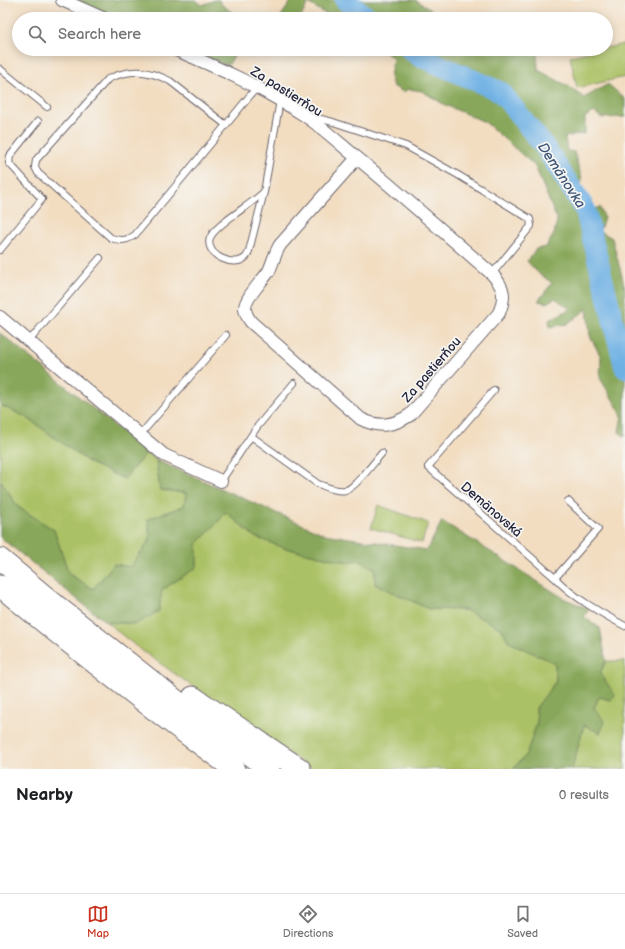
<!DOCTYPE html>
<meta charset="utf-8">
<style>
body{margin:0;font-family:"Balsamiq Sans",sans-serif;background:#f6f6f6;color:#202124}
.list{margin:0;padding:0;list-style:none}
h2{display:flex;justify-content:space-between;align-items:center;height:52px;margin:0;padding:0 16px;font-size:17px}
h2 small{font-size:13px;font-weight:400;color:#757577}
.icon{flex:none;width:22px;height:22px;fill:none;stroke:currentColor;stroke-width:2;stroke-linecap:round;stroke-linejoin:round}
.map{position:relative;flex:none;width:625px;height:769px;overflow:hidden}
.search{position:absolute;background:#fff;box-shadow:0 2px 10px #0003;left:12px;right:12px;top:12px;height:44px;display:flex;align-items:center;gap:10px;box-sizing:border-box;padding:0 14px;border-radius:22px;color:#757577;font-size:15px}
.sheet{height:124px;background:#fff}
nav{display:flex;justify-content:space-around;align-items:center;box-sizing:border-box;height:56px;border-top:1px solid #e0e0e0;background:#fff;font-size:11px;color:#757577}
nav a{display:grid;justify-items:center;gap:2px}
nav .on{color:#c8321e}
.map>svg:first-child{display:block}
</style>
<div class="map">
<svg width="625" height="769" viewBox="0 0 625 769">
<rect width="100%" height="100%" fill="#f6f6f2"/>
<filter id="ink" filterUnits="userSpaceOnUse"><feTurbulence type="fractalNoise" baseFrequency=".025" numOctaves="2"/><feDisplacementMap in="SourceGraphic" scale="8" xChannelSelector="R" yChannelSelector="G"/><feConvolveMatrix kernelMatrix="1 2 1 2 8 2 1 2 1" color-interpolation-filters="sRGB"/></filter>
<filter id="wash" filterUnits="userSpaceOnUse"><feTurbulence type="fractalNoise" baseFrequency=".012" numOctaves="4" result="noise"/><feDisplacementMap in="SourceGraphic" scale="16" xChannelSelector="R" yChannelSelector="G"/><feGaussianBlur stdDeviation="0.9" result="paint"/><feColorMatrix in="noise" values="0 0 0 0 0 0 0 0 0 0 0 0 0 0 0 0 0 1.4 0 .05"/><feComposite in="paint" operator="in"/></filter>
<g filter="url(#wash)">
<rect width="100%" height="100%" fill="#f2ddc1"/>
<!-- green -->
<path fill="#abc165" stroke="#667250" d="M 625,44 L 625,77 L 577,88 L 570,56 L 602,49 L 606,49 L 606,48 Z
M 0,405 L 26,417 L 90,463 L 124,479 L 147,452 L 156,460 L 160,490 L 186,493 L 184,506 L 148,519 L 150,540 L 130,567 L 114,564 L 93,589 L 69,574 L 54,530 L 18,507 L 1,481 L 0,482 Z
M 378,505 L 428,523 L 422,543 L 371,528 Z
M 226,512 L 255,537 L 285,548 L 320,556 L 347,562 L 358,559 L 375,569 L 375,584 L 429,609 L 466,610 L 502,629 L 509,642 L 555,663 L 556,681 L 536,708 L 537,723 L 526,755 L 513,769 L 312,769 L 267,739 L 137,647 L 106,622 L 136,624 L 162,590 L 197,567 L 196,544 L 217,523 Z
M 606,661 L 625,661 L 625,769 L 572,769 L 584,724 L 594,708 L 599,697 L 611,700 L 600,673 Z"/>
<!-- forest -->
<path fill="#88a75a" stroke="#55644a" d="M 74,0 L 196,0 L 202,5 L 215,0 L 219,0 L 221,4 L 233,13 L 234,19 L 118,19 Z
M 292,0 L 415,0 L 447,19 L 334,19 L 308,3 L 300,19 L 279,19 Z
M 189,49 L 238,49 L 229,64 L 222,64 Z
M 381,49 L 501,49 L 504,50 L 510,49 L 537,49 L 538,70 L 568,86 L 584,98 L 608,84 L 625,99 L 625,117 L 602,118 L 594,112 L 585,117 L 585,133 L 565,137 L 567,151 L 574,152 L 582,179 L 576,208 L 580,214 L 600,207 L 604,217 L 600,231 L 612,238 L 625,288 L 625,437 L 619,432 L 622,415 L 600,378 L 601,357 L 590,336 L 587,309 L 567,324 L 550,327 L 549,320 L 570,309 L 555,298 L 546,303 L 538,301 L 552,283 L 537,272 L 527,261 L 536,249 L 546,247 L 554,234 L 557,220 L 535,166 L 485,122 L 445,105 L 422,91 L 409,89 L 403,92 L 393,86 L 390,77 L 393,58 Z
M 0,333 L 147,452 L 124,479 L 90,463 L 26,417 L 0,405 Z
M 156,460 L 324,534 L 427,550 L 442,521 L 565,599 L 589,609 L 584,617 L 600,628 L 606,661 L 600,673 L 615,695 L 611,700 L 599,697 L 594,708 L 605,722 L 600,733 L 584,725 L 572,769 L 513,769 L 526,755 L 537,723 L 536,708 L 556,681 L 555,663 L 509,642 L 502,629 L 466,610 L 429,609 L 375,584 L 375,569 L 358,560 L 347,562 L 320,556 L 285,548 L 255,537 L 226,512 L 217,523 L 197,544 L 197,567 L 162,590 L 159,611 L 136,624 L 106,622 L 88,608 L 0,537 L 0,482 L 1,481 L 18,507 L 54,530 L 69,574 L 93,589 L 114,564 L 130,567 L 150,540 L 148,519 L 184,506 L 186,493 L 160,490 Z"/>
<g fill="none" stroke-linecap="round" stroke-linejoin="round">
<!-- river -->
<path stroke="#6fb1e4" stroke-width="21" d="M 345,0 L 370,19
M 410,49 L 419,56 L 501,92 L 544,146 L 585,209 L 625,368"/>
</g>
</g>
<g filter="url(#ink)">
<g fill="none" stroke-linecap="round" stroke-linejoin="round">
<!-- lane casing -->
<g stroke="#6b636a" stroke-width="8">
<path id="lane" d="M 0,69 L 47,107
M 313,117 L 333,122 L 406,146 L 458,175 L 530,219 L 531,226 L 492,274
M 226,125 L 170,81 C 148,70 131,68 108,79 L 36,160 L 35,167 L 38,173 L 111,238 C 122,241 126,241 135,235 C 176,186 217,136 257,87
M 264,192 C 257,198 250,204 242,209 C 233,216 214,228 210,238 C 204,255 235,269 246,257 C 248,255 248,253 249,251 L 264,192 L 280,100
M 0,250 L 42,199 L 9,163 L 10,156 L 38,121
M 29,341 L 100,258
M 494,390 L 428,467 L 555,578 C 574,598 601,613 625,626
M 140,435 L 226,335
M 251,436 L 318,484 C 327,487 336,492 346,490 C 355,488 375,461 382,453
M 221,481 L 257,427 L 294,383
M 555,578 L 598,529 L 568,501"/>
</g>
<!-- street casing -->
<g stroke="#6b636a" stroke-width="14">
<path id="street" d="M 62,0 L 105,19
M 174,49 C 219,68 263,88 304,115 C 322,127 339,143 356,157 C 402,195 447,235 492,274 C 504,287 506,296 499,313 L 410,415 C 393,426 379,428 361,419 L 251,322 C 248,318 245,313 245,308 C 245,298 263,280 269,271 C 273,262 275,253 280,245 L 357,158
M 0,317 L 164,455 L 221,481"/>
</g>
<!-- highway casing -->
<g stroke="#6b636a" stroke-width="23">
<path id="highway" d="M 0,559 L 64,612 L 197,717 L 269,769
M 0,586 C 76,649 154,711 234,769
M 193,697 L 300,769"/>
</g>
<!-- lane -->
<use href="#lane" stroke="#fff" stroke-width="6"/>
<!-- street -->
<use href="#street" stroke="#fff" stroke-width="12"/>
<!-- highway -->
<use href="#highway" stroke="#fff" stroke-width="21"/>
</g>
</g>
<g text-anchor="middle" stroke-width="3.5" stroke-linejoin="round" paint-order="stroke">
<!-- street labels -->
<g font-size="13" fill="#22223b" stroke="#f6f6f2">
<text transform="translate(287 91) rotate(32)" y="5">Za pastierňou</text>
<text transform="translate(431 369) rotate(-49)" y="5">Za pastierňou</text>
<text transform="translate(492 509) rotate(41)" y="5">Demänovská</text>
</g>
<!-- water labels -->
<g font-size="14" font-style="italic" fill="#3d5476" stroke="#f6f6f2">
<text transform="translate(562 175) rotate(57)" y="5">Demänovka</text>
</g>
</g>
</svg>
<div class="search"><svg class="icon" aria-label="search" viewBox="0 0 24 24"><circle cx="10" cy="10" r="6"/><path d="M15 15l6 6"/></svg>Search here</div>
</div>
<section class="sheet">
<h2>Nearby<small>0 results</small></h2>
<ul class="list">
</ul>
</section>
<nav>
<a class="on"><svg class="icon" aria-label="map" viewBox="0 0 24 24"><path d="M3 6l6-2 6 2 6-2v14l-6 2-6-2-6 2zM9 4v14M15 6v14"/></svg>Map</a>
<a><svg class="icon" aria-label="directions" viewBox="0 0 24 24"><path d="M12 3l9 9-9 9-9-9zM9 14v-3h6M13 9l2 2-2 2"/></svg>Directions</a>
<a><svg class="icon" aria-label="saved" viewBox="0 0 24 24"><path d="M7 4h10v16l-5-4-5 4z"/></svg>Saved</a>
</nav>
